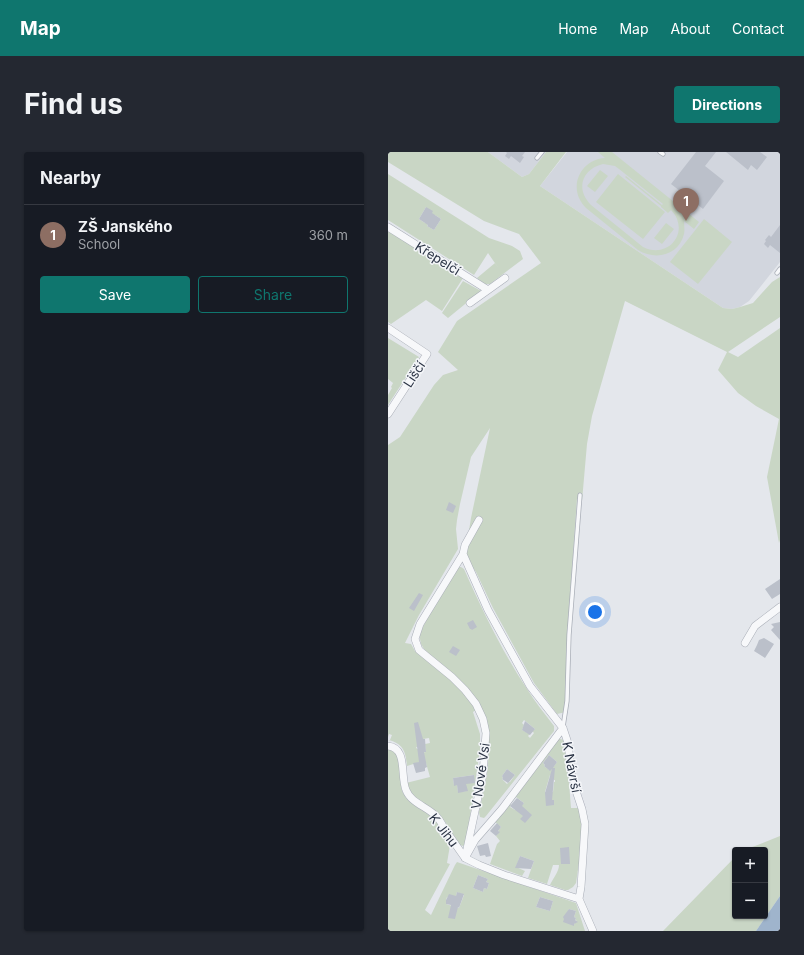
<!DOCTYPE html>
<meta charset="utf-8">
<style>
body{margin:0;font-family:Inter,sans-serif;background:#242831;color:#f1f3f6}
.controls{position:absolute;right:12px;bottom:12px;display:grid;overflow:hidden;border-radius:4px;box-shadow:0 1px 3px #0004}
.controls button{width:36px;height:36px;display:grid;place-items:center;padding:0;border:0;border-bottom:1px solid #363941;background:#171b24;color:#f1f3f6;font:20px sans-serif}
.you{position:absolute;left:207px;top:460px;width:14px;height:14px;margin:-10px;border:3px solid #fff;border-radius:50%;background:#1a73e8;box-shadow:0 0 0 6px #1a73e833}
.badge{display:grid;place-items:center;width:26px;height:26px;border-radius:50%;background:#0f766e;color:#fff;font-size:13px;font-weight:700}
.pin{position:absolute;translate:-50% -33px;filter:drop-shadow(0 1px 2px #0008)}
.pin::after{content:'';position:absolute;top:21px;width:14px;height:12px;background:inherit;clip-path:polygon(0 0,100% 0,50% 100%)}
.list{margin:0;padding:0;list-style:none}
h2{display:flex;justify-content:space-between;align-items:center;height:52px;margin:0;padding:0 16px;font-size:17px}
h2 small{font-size:13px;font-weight:400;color:#9ea1a6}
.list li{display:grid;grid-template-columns:26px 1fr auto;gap:12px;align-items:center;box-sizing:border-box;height:60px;padding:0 16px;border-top:1px solid #363941}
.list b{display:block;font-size:15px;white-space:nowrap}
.list p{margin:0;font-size:13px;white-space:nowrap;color:#9ea1a6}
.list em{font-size:13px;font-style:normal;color:#9ea1a6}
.actions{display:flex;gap:8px;padding:12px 16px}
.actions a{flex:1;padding:9px 0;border:1px solid #0f766e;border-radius:4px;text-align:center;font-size:14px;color:#0f766e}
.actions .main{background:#0f766e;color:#fff}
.map{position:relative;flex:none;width:392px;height:779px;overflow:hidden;border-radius:4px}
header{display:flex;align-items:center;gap:24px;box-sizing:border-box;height:56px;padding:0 20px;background:#0f766e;color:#fff}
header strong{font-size:19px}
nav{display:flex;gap:22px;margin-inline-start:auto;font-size:14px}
.intro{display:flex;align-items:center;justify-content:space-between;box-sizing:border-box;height:96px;padding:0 24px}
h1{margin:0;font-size:28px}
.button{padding:10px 18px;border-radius:4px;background:#0f766e;color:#fff;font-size:14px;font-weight:700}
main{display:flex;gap:24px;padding:0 24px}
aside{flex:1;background:#171b24;border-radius:4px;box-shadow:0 1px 3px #0004}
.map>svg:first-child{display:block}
</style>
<header>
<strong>Map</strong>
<nav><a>Home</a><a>Map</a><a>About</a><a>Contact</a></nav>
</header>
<div class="intro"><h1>Find us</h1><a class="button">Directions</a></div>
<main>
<aside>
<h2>Nearby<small></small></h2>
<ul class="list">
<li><span class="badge" style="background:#8d6e63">1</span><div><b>ZŠ Janského</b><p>School</p></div><em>360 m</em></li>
</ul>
<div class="actions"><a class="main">Save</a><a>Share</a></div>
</aside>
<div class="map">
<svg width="392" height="779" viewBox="0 0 392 779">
<rect width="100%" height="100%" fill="#e4e7ec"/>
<!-- built -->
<path fill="#d2d6de" d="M 100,0 L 158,0 L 141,22 L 134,25 Z
M 179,0 L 392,0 L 392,110 L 361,149 L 352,155 L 344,157 L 335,156 L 152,34 Z"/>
<!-- green -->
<path fill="#c9d6c5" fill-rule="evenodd" d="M 0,0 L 100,0 L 134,25 L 141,22 L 158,0 L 178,0 L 152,34 L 335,156 L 344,157 L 352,155 L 365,151 L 384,130 L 392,125 L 392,165 L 340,200 L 350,205 L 392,176 L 392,388 L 391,391 L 379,325 L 391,267 L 368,254 L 350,241 L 330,218 L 339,200 L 237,149 L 204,264 L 199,292 L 194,349 L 189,347 L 179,487 L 178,560 L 169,562 L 146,531 L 105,456 L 88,420 L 77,404 L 83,366 L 102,276 L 83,305 L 72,352 L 69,368 L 68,377 L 70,397 L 31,463 L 17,491 L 23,492 L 27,499 L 63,526 L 89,557 L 85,560 L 92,582 L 92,598 L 78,691 L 75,694 L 72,693 L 56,668 L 25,646 L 18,631 L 42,625 L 38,611 L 32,610 L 19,614 C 18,600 15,591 0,588 L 2,588 L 4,583 L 1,582 L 0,585 L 0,293 L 12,285 L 46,233 L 55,223 L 70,218 L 50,200 L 69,169 L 153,111 L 131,82 L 96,69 L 0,10 ZM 41,586 L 42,591 L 37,592 L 38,600 L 32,601 L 30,597 L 29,597 L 28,595 L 30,595 L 29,588 ZM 86,623 L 74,636 L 79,635 L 79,639 L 70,640 L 69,633 L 66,633 L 65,626 Z
M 210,0 L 224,0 L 311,70 L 306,77 L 296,69 C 296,73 297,78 296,82 C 291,103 268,109 250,98 L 198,56 C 195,53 193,50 191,46 C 183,27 197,7 217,6 ZM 215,12 L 227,14 L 231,17 L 275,52 L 274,53 L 238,24 L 237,25 L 273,54 L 273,55 L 280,61 L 283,58 C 303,79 281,108 255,95 L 203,53 C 187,37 194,17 215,12 Z
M 212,18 L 220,24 L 207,40 L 199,34 Z
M 0,22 L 101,86 L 124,94 L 132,99 L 135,107 L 102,132 L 97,132 L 89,126 L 107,111 L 111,117 L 100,101 L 86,123 L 0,68 ZM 38,55 L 44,66 L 47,63 L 53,67 L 46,78 L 39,74 L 41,70 L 37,71 L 31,67 Z
M 230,22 L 277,60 L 255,87 L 208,50 Z
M 316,67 L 344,90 L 310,132 L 282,110 Z
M 278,71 L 286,77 L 274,92 L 266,86 Z
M 0,78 L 75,126 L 54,159 L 38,148 L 3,172 L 0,170 Z
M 75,129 L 93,139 L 60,166 L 54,161 Z
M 0,186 L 31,205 L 0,253 L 0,243 L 4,236 L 3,235 L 5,231 L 0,227 Z
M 71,415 L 73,415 L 76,417 C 94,458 114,499 139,537 C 147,550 157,562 166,574 L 166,579 L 98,664 L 96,666 L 92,665 L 91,660 C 98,629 106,596 96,564 L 36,497 L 33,492 L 32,487 L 32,481 L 38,469 ZM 136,568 L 147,577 L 144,579 L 146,581 L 142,586 L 140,584 L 142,582 L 134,578 L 136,573 L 134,571 ZM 119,617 L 127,623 L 122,630 L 121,630 L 119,632 L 114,627 L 115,626 L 114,624 Z
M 170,587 C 175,587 176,588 178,592 L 183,656 L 191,656 L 194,678 L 191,711 L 188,731 L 185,735 L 180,738 L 177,738 L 162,733 C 165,726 171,720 171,713 L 165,713 L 159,732 L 140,726 L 146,709 L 132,704 L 128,715 L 137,719 L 134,724 L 102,712 L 109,692 L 112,689 L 108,684 L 111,680 L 110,679 L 113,675 L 105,668 ZM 161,603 L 169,610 L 164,617 L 161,618 L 156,614 L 157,613 L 155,611 ZM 162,623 L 166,623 L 166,628 L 167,628 L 167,630 L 166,630 L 165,640 L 157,640 ZM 128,645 L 136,651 L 130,658 L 127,658 L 122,655 L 123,653 L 122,652 Z
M 0,594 L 7,595 L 14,614 L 13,635 L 15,641 L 18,646 L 22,649 L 44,662 L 60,685 L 62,693 L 59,711 L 62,712 L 37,758 L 43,763 L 67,713 L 69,710 L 188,751 L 197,779 L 0,779 ZM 90,723 L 100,727 L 98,730 L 101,731 L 99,737 L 96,736 L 95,740 L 85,736 ZM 69,740 L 76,743 L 71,756 L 58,752 L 58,748 L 59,745 L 68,744 ZM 152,745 L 165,749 L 162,759 L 148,755 ZM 181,757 L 188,759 L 186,765 L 188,766 L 187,768 L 189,769 L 186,772 L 186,773 L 176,767 Z
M 392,684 L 392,744 L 368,779 L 275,779 L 347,705 L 347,764 L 377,764 L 377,698 L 355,698 L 367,694 Z"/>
<!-- water -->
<path fill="#9fb4cc" d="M 392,744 L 392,779 L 368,779 Z"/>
<!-- building -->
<path fill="#bbc0ca" d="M 118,0 L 137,0 L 134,4 L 136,5 L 132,11 L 123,4 L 121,7 L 117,4 L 119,1 Z
M 308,0 L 328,0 L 317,14 L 336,29 L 315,57 L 283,32 Z
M 338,0 L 372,0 L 379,5 L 369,18 L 363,13 L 360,18 Z
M 38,55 L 45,59 L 44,61 L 53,67 L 46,78 L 39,74 L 40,73 L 31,67 Z
M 392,73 L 392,101 L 382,93 L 380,96 L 376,92 L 378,89 L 377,88 L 381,83 L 383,85 Z
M 61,350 L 68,354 L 65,361 L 58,358 Z
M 392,427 L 392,442 L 384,447 L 377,437 Z
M 31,441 L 35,443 L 26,459 L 21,456 Z
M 85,468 L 89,475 L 84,478 L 83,477 L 82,477 L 79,471 Z
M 392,470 L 392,488 L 383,478 L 386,475 L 383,472 Z
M 376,486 L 386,492 L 377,506 L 366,499 L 369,493 L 371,488 Z
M 65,494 L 72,498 L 68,504 L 61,500 Z
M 137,569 L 147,577 L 142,583 L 134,578 Z
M 30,570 L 35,587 L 37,587 L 38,600 L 36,600 L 39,615 L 37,616 L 37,619 L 28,621 L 25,611 L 31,610 L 26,571 Z
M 161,603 L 169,610 L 165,616 L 167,616 L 164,648 L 166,648 L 166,653 L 158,654 L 157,641 L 164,617 L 162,619 L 156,614 L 157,613 L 155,611 Z
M 119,617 L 127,623 L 121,630 L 120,631 L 114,627 L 115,626 L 114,624 Z
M 86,623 L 87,631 L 78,632 L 80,639 L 70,641 L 69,633 L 66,634 L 65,626 Z
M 129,646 L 136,651 L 134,654 L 144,663 L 137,671 L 132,667 L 135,664 L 122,654 Z
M 109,671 L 113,675 L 110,679 L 112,680 L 108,684 L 102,679 Z
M 100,691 L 103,704 L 98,705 L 97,703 L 92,704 L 89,694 Z
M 181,695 L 182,712 L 173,712 L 172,696 Z
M 132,704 L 146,709 L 143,717 L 127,716 Z
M 90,723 L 100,727 L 98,730 L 101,731 L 99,737 L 96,736 L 95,740 L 85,736 Z
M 69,740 L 76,742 L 71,756 L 70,755 L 67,767 L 60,766 L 63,753 L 58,752 L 58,748 L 61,742 L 68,744 Z
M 152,745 L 165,749 L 162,759 L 148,755 Z
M 181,757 L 188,759 L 186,765 L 188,766 L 187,768 L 190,770 L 186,772 L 186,774 L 175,770 L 176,767 L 175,765 Z"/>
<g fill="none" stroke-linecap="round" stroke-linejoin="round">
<!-- service casing -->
<g stroke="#a9aeb7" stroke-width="5">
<path id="service" d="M 272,0 L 275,2
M 149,6 L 154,0
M 389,121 L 392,117
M 175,575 L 179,549 L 181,483 L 192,343"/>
</g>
<!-- minor casing -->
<g stroke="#a9aeb7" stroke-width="8">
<path id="minor" d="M 0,75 L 100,138
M 82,151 L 117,126
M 0,176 L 39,202 L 0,262
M 75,402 L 100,458 L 142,534 L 175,576 L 180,591 L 183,618 L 187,636 L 194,657 L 197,672 L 193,735 L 191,747 L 205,779
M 357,491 L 367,474 L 392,455
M 175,576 L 114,657 L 87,688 L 77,706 L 91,713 L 116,723 L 191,747
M 0,594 C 20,596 12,624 18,638 C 23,651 38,654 48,664 C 51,667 54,672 56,676 C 63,686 70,696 77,706
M 77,706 L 95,622 L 98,581 L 95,567 L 88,552 L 77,538 L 64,525 L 31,498 L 27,487 L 32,472 L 75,402 L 77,393 L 91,368"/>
</g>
<!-- service -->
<use href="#service" stroke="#f7f8fa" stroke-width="3.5"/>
<!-- minor -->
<use href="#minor" stroke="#f7f8fa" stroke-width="7"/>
</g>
<g text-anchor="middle" stroke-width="3" stroke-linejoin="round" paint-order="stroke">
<!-- street labels -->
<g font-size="13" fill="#2b3445" stroke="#f4f6f9">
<text transform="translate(50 106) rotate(32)" y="5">Křepelčí</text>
<text transform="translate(26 222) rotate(-57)" y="5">Liščí</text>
<text transform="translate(184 615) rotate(79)" y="5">K Návrší</text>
<text transform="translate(92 624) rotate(-82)" y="5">V Nové Vsi</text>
<text transform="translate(56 678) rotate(52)" y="5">K Jihu</text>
</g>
</g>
</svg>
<div class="controls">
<button>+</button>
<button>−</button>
</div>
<div class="you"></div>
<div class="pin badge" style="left:298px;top:69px;background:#8d6e63">1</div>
</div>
</main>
